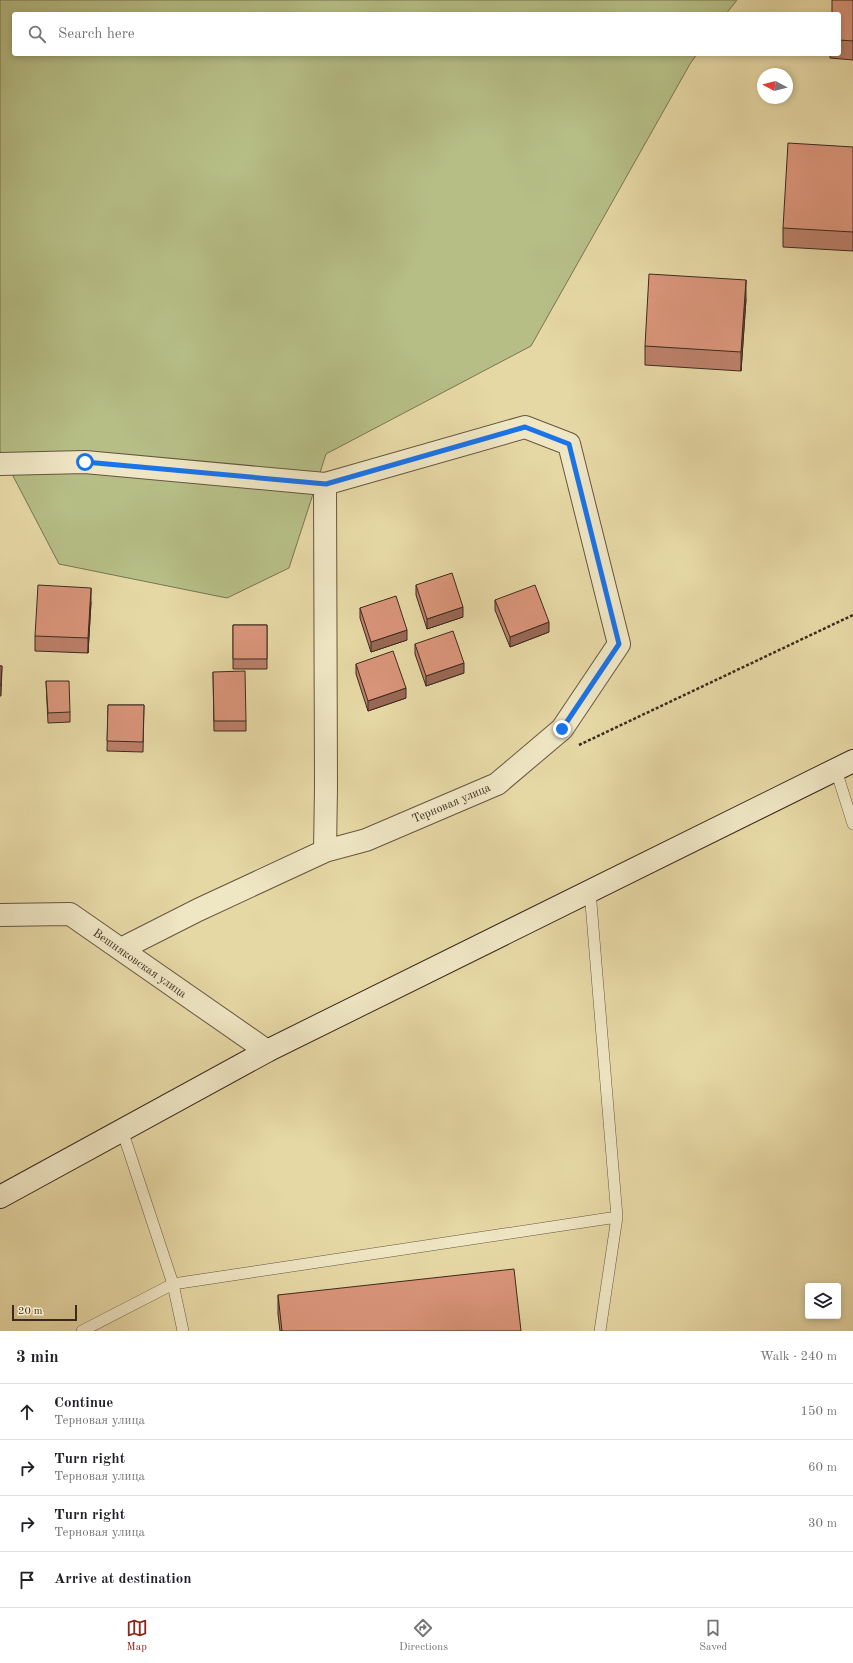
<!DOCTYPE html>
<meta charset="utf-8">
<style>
body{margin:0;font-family:"Old Standard TT",serif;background:#f6f6f6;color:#202124}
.controls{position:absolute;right:12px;bottom:12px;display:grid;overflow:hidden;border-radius:4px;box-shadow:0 2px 6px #0003}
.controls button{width:36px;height:36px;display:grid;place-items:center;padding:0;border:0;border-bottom:1px solid #e0e0e0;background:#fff;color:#202124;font:20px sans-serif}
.compass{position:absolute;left:757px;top:68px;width:36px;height:36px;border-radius:50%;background:#fff;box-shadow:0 2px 6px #0003;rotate:277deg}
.scale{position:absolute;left:12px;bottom:10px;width:65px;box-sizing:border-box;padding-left:4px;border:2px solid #3d2a1f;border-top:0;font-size:11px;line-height:14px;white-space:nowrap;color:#3d2a1f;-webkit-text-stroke:3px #efe6c4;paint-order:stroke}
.stop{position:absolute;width:12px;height:12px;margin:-9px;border:3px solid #1a73e8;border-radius:50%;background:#fff}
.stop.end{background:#1a73e8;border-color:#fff;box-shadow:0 1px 4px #0008}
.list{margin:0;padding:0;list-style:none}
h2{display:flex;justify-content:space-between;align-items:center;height:52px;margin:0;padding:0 16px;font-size:17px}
h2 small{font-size:13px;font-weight:400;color:#757577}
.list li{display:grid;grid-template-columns:26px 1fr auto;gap:12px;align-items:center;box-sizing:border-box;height:56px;padding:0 16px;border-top:1px solid #e0e0e0}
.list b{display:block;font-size:15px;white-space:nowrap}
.list p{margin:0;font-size:13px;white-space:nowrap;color:#757577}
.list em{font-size:13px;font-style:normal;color:#757577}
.icon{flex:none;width:22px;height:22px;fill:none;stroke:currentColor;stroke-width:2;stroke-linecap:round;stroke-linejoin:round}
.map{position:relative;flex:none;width:853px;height:1331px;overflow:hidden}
.search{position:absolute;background:#fff;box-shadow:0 2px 6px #0003;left:12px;right:12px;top:12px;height:44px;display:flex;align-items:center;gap:10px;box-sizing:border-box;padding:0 14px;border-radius:4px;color:#757577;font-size:15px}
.sheet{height:276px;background:#fff}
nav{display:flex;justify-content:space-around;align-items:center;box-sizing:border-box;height:56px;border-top:1px solid #e0e0e0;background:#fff;font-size:11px;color:#757577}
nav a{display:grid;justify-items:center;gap:2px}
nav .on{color:#8f2418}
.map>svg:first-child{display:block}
</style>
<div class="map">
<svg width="853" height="1331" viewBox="0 0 853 1331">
<rect width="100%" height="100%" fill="#e6d8a5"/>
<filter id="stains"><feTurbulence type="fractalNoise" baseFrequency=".005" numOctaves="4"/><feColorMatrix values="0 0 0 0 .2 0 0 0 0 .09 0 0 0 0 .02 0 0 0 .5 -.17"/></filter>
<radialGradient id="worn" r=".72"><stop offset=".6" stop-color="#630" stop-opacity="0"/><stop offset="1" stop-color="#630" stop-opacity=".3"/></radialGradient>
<!-- green -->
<path fill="#b6be86" stroke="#7a7452" d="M 0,0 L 737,0 L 726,14 L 14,14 L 14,54 L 697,54 L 690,64 L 531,346 L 326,454 L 289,568 L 227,598 L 59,564 L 0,451 Z"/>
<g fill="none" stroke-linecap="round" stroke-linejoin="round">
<!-- service casing -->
<g stroke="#675640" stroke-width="12">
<path id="service" d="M 836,770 L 853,824
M 122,1130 L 173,1284 L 617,1217 L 590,891
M 82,1331 L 173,1284 L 183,1331
M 600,1331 L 617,1217"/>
</g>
<!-- minor casing -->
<g stroke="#675640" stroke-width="24">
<path id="minor" d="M 0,464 L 85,462 L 325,484 L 525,427 L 569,444 L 619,644 L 562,729 L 497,784 L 366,840 L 325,851
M 0,915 L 70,914 L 267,1051
M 121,949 L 198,910 L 325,851 L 326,787 L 325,484"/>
</g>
<!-- secondary casing -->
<g stroke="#3d2a1f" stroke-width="24">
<path id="secondary" d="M 0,1197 L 267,1051 L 853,761"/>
</g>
<!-- path -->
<path stroke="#3d2a1f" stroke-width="2.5" stroke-dasharray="3 2" stroke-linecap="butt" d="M 579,745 L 853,615"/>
<!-- service -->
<use href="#service" stroke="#efe6c4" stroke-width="11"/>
<!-- minor -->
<use href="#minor" stroke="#efe6c4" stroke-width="22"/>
<!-- secondary -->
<use href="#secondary" stroke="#efe6c4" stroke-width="22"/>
</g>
<!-- wall -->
<path fill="#bb8069" stroke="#3d2a1f" d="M 853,0 L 853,60 L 830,58 L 830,54 L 839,54 L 839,14 Z
M 853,147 L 853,251 L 783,247 L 783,228 Z
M 746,299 L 741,371 L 645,365 L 645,346 Z
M 416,585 L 463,617 L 427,629 L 416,595 Z
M 495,600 L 549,632 L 510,647 L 495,610 Z
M 91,602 L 88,653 L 35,651 L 35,636 Z
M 360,608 L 407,640 L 371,652 L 360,618 Z
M 233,625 L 267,625 L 267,669 L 233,669 Z
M 415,644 L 464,673 L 426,686 L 415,654 Z
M 356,664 L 406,698 L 368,711 L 356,674 Z
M 0,666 L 2,666 L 1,696 L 0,696 Z
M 213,672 L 246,721 L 246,731 L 214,731 Z
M 46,681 L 70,712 L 70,722 L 48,723 Z
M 108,705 L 144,705 L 143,752 L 107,751 Z
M 278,1295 L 521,1331 L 280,1331 L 278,1314 Z"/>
<!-- shaded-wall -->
<path fill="#996855" stroke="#3d2a1f" d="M 746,280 L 746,299 L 741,371 L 741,352 Z
M 91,588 L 91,602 L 88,653 L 88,638 Z
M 463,607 L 463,617 L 427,629 L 427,619 Z
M 549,622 L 549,632 L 510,647 L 510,637 Z
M 407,630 L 407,640 L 371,652 L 371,642 Z
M 464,663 L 464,673 L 426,686 L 426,676 Z
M 406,688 L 406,698 L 368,711 L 368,701 Z"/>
<!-- building -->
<path fill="#da957a" stroke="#3d2a1f" d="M 832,0 L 853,0 L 853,41 L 839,40 L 839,14 L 832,14 Z
M 788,143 L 853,147 L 853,232 L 783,228 Z
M 649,274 L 746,280 L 741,352 L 645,346 Z
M 452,573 L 463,607 L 427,619 L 416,585 Z
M 38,585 L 91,588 L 88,638 L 35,636 Z
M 535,585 L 549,622 L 510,637 L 495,600 Z
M 396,596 L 407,630 L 371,642 L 360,608 Z
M 233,625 L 267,625 L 267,659 L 233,659 Z
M 453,631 L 464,663 L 426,676 L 415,644 Z
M 393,651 L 406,688 L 368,701 L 356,664 Z
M 0,666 L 2,666 L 1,685 L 0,685 Z
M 245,671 L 246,721 L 214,721 L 213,672 Z
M 46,681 L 69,681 L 70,712 L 48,713 Z
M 108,705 L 144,705 L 143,742 L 107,741 Z
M 514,1269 L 521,1331 L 282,1331 L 278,1295 Z"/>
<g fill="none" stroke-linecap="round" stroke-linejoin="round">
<!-- route -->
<path stroke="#1a73e8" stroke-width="5" d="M 85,462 L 326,484 L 525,427 L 569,444 L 619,644 L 562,729"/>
</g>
<g text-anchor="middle" stroke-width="3.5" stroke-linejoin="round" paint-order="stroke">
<!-- street labels -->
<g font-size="12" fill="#3d2a1f" stroke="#efe6c4">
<text transform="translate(451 803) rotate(-23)" y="4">Терновая улица</text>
<text transform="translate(140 963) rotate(35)" y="4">Вешняковская улица</text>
</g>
</g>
<rect width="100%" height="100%" filter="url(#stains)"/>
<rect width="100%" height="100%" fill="url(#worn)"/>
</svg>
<div class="controls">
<button><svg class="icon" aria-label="layers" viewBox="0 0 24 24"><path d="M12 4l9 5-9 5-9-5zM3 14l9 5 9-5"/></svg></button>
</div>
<svg class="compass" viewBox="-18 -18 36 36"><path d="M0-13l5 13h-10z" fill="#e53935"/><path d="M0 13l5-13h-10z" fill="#757577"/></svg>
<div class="scale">20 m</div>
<div class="stop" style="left:85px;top:462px"></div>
<div class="stop end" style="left:562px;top:729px"></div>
<div class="search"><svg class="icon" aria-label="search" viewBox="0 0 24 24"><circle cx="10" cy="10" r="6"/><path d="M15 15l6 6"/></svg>Search here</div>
</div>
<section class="sheet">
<h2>3 min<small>Walk · 240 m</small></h2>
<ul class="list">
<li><svg class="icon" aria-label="ahead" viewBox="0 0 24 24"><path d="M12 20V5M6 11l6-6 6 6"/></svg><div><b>Continue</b><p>Терновая улица</p></div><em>150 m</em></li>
<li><svg class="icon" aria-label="right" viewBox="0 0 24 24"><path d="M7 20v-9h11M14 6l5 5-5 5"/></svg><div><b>Turn right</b><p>Терновая улица</p></div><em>60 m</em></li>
<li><svg class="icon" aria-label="right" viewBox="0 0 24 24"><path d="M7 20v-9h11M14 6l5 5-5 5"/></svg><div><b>Turn right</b><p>Терновая улица</p></div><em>30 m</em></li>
<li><svg class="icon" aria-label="arrive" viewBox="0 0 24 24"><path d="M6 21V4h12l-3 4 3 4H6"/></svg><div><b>Arrive at destination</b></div></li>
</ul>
</section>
<nav>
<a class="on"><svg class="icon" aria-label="map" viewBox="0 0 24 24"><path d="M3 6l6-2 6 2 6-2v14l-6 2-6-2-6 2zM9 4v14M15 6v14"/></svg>Map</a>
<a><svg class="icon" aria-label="directions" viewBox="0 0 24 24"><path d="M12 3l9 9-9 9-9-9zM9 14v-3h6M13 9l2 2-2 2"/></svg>Directions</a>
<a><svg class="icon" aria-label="saved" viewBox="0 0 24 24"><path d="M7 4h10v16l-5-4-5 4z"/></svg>Saved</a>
</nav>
